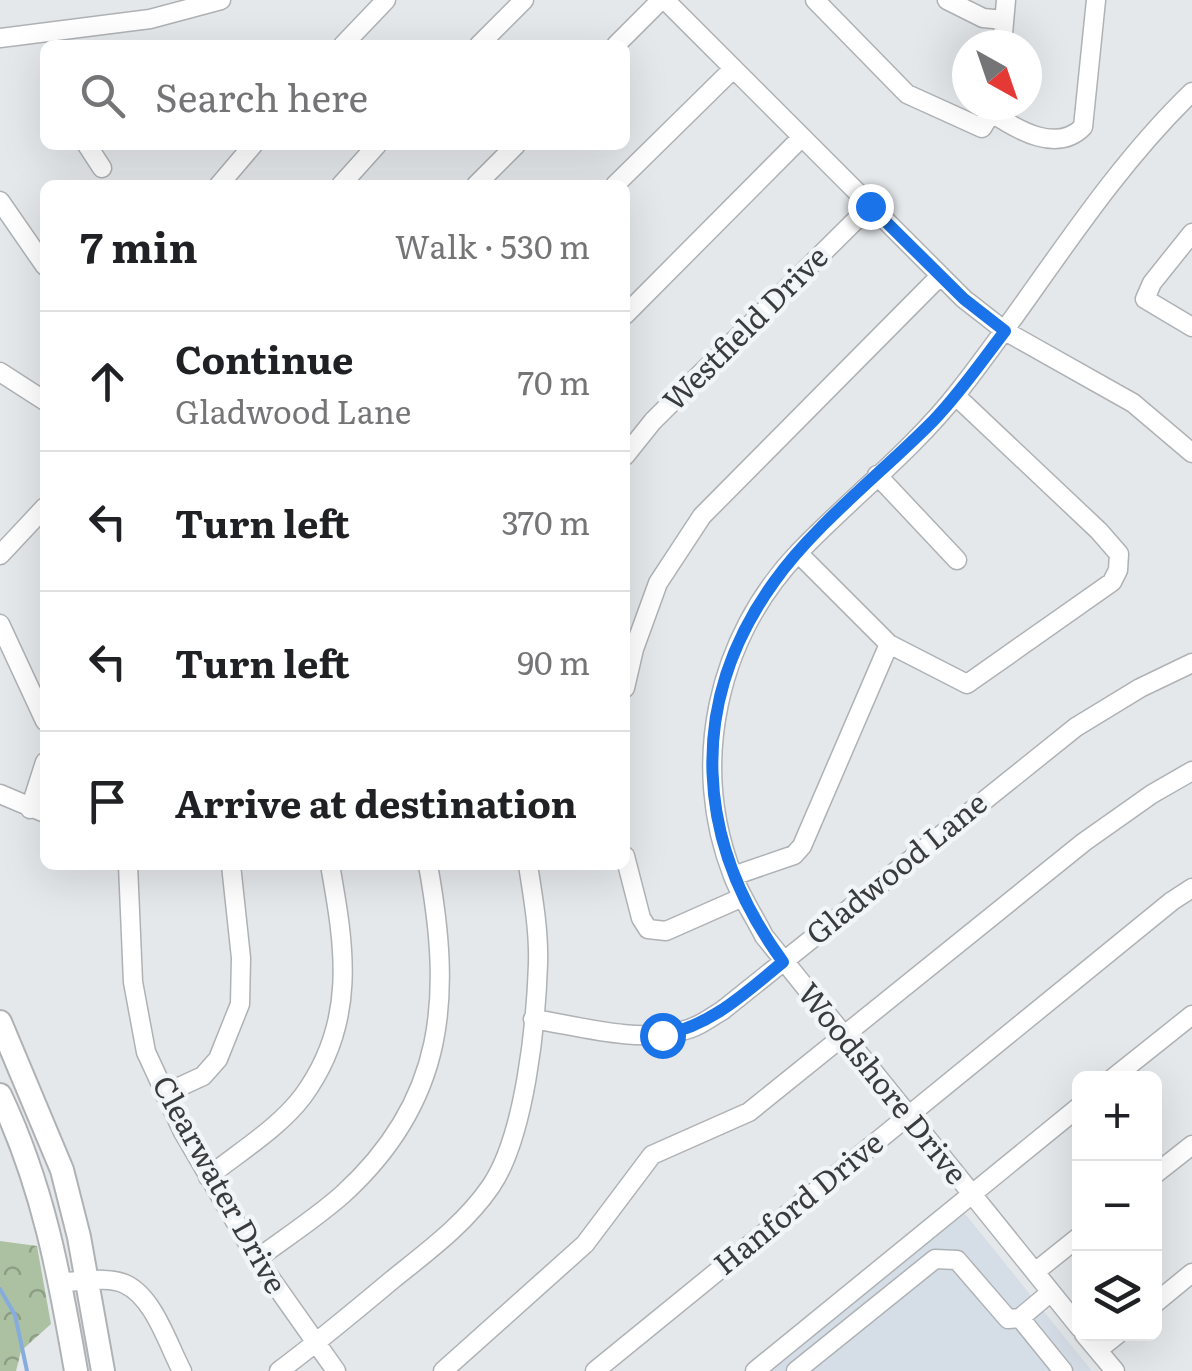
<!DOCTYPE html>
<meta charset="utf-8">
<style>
body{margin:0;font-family:Literata,serif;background:#f2f2f2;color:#202124}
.controls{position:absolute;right:30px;bottom:30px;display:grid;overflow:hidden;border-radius:15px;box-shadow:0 10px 40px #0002}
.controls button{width:90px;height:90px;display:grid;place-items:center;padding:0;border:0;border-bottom:2px solid #e0e0e0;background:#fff;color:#202124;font:50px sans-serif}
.compass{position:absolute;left:952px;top:30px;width:90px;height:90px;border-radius:50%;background:#fff;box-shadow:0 10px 40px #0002;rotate:140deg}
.stop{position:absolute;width:30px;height:30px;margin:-22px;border:8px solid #1a73e8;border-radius:50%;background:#fff}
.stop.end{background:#1a73e8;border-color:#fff;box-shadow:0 2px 10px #0008}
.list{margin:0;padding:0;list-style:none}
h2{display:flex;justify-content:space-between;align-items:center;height:130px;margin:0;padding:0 40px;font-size:42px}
h2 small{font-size:32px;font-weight:400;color:#757577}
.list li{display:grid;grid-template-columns:65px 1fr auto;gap:30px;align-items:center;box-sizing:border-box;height:140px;padding:0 40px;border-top:2px solid #e0e0e0}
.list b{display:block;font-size:38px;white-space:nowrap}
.list p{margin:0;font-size:32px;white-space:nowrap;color:#757577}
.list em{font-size:32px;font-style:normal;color:#757577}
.icon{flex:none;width:55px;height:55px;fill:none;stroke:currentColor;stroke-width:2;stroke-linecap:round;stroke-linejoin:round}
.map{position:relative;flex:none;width:1192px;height:1371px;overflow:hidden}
.search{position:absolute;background:#fff;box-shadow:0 10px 40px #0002;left:40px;top:40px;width:590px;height:110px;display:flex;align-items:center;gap:25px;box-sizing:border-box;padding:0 35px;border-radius:15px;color:#757577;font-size:38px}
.panel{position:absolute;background:#fff;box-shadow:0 10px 40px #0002;left:40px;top:180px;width:590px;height:690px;border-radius:15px}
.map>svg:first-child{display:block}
</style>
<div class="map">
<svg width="1192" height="1371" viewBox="0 0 1192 1371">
<defs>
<pattern id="forest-crowns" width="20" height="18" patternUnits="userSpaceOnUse" patternTransform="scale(2.5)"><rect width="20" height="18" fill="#acc1a2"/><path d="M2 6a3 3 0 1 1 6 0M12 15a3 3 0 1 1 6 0" fill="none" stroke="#8d9e85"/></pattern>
</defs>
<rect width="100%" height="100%" fill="#e5e8eb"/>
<!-- built -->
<path fill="#d5dde6" d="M 962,1210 L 1092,1371 L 766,1371 Z"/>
<!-- forest -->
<path fill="url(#forest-crowns)" d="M 0,1241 L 37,1246 L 51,1324 L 21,1351 L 16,1371 L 0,1371 Z"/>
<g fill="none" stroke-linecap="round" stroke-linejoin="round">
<!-- stream -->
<path stroke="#85acdc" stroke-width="4" d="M 0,1289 L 15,1315 L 27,1371"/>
<!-- minor casing -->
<g stroke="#afb2b5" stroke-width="21">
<path id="minor" d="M 665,0 L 964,299 L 1005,331 L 1133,403 L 1192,453
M 815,0 L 907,94 L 982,128 L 996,105
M 947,0 L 983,18 L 1004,20
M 0,38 L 150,19 L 221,0
M 343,45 L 386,0
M 479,45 L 524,0
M 616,45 L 661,0
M 1002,45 L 1006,0
M 992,113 C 1019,131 1057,153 1083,127 L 1096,0
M 87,145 L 102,168
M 219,185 L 253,145
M 341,185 L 377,145
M 476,185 L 516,145
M 615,185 L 733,69
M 0,201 L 45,266
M 1192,233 L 1152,283 L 1145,299 L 1192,327
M 625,315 L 802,137
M 0,372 L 45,401
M 625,456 L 653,421 L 870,206
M 877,475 L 957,560
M 798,553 L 889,644 L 967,684 L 1112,582 L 1118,570 L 1119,554 L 1099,531 L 956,396
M 0,555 L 45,507
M 0,624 L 45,721
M 625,688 L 634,649 L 658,583 L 702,516 L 940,276
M 0,794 L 45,813
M 30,809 L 45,762
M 625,856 L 641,918 L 648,929 L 666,931 L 743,897
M 128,865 L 133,982 L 146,1052 L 183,1132 L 257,1259 L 336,1371
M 733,876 L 794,855 L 802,846 L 889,644
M 533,1019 C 579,1026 635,1043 681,1031 C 697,1028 710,1018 723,1010 L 1076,727 L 1140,688 L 1192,663
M 1113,1078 L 1192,1015
M 164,1094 L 203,1076 L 218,1059 L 240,1004 L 241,958 L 231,865
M 1154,1175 L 1192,1145
M 208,1177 C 239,1152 279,1128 303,1096 C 357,1022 345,948 330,865
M 257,1259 C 285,1238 316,1218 342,1195 C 447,1100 452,996 428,865
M 1035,1272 L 1080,1236
M 61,1282 C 80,1282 108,1276 125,1284 C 154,1297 168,1345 182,1371
M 1154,1304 L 1192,1273
M 1020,1318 L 1063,1371
M 1080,1328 L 764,936 C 754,916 741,897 733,876 C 689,764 717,638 799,552 C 851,498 913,450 959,391 C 1037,292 1101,180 1192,92
M 1084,1334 L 1115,1371
M 1098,1350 L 1118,1334
M 279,1371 C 318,1342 355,1311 392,1280 C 428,1251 465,1224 491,1186 C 525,1136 536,1024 538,964 C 539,930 533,897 528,865
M 443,1371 L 585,1244 L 652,1155 L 749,1112 L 1084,842 L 1152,794 L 1192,771
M 595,1371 L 1172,901 L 1192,888
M 755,1371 L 1080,1106
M 796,1371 L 935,1259 L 957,1260 L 1008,1319 L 1020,1318 L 1051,1292"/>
</g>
<!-- major casing -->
<g stroke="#afb2b5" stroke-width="26">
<path id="major" d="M 0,1022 L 62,1170 L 79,1237 L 103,1371
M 0,1095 C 43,1186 59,1273 76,1371"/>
</g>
<!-- minor -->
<use href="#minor" stroke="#fff" stroke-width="18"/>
<!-- major -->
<use href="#major" stroke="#fff" stroke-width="22"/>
</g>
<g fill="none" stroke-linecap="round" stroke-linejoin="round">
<!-- route -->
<path stroke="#1a73e8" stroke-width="12" d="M 662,1035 C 711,1026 745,993 783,962 C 695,842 686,704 774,582 C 814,525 884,471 934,420 C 960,393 982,361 1005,331 L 964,299 L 870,206"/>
</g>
<g text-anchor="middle" stroke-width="9" stroke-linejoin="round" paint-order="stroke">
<!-- street labels -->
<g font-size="30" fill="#3a3b3c" stroke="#f2f5f8">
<text transform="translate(746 329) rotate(-45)" y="10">Westfield Drive</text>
<text transform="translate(897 869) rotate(-39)" y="10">Gladwood Lane</text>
<text transform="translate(882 1084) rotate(51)" y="10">Woodshore Drive</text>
<text transform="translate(219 1185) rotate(61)" y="10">Clearwater Drive</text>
<text transform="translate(799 1204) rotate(-39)" y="10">Hanford Drive</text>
</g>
</g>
</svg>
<div class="controls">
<button>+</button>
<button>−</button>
<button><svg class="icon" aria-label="layers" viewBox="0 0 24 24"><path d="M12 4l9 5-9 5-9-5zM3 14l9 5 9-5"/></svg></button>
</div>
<svg class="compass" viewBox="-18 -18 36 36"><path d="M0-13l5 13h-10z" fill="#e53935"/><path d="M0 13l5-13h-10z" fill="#757577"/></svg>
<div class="stop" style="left:662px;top:1035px"></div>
<div class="stop end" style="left:870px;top:206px"></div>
<div class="search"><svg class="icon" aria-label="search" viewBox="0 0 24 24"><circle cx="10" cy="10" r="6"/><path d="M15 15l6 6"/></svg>Search here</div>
<section class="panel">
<h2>7 min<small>Walk · 530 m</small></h2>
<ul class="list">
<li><svg class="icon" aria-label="ahead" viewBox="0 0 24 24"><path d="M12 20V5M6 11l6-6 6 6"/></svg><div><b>Continue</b><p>Gladwood Lane</p></div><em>70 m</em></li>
<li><svg class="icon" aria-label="left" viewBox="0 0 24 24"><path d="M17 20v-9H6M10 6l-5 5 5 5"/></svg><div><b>Turn left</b></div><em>370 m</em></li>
<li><svg class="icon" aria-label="left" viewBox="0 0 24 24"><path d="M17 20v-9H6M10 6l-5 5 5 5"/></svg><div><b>Turn left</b></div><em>90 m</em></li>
<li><svg class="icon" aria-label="arrive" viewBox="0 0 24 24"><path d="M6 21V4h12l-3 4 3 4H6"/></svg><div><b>Arrive at destination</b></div></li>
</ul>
</section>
</div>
